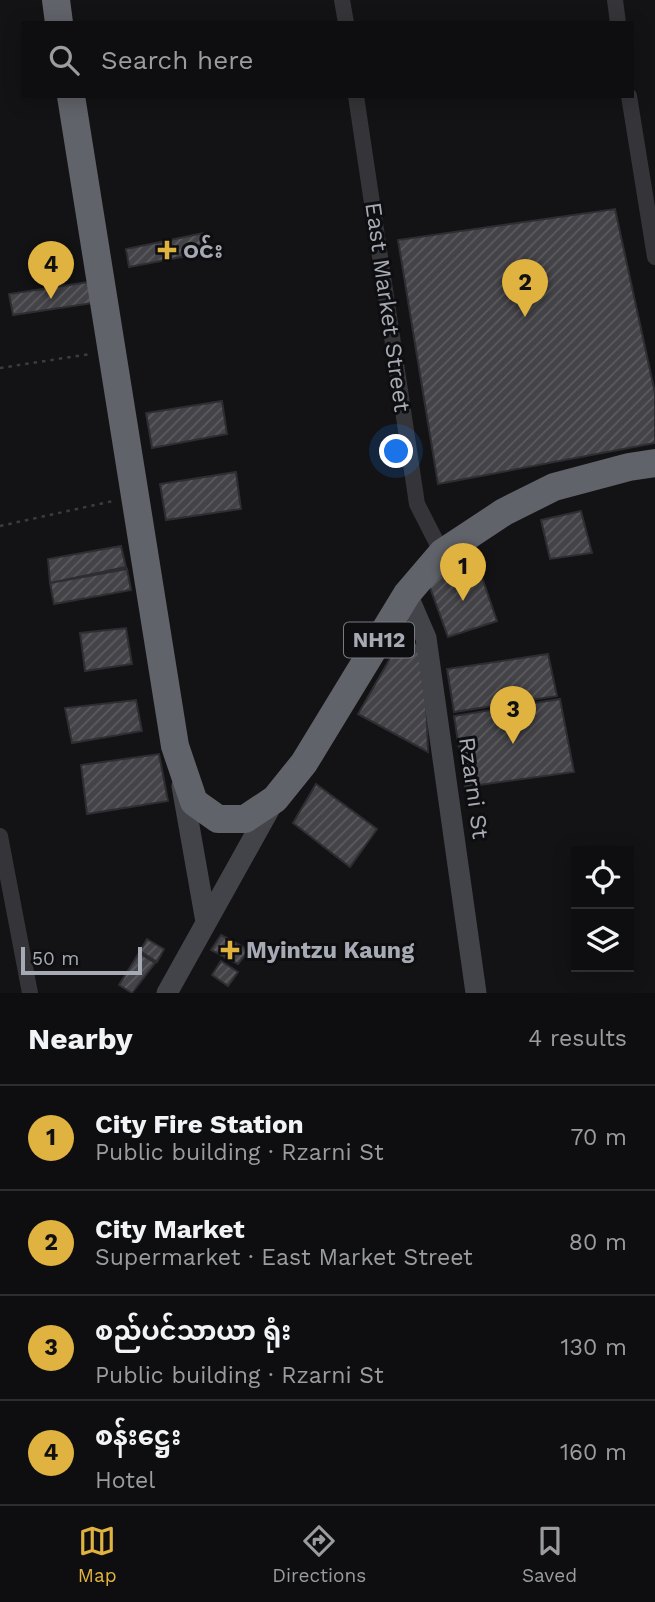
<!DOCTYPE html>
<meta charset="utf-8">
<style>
body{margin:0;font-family:"Work Sans","Noto Sans Myanmar",sans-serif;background:#171719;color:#f1f3f6}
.controls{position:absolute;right:21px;bottom:21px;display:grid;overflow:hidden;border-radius:0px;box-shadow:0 4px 18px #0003}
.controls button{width:63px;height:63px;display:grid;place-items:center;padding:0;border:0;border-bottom:2px solid #2e2e30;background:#0e0e10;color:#f1f3f6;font:35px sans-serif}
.scale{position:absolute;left:21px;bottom:18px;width:121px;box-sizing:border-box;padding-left:7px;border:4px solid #a6aab4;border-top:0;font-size:19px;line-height:24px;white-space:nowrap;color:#a6aab4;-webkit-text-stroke:5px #0e0e10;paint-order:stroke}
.you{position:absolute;left:397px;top:452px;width:24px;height:24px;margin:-18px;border:5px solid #fff;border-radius:50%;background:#1a73e8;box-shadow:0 0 0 10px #1a73e833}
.badge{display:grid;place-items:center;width:46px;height:46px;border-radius:50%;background:#e0b240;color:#111;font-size:23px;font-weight:700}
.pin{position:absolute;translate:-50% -58px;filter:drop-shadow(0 2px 4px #0008)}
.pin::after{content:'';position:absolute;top:37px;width:24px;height:21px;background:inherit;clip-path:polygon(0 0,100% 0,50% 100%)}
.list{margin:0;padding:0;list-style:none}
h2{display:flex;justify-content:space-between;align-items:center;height:91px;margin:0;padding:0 28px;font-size:30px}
h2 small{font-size:23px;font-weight:400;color:#9b9c9f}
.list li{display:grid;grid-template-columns:46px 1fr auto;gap:21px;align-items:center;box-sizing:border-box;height:105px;padding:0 28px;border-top:2px solid #2e2e30}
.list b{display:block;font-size:26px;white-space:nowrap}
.list p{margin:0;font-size:23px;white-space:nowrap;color:#9b9c9f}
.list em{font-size:23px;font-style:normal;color:#9b9c9f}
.icon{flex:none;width:38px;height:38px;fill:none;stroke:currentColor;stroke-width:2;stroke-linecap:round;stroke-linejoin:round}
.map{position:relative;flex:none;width:655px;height:993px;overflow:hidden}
.search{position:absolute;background:#0e0e10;box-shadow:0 4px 18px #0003;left:21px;right:21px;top:21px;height:77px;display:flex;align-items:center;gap:18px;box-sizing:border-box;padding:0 24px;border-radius:0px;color:#9b9c9f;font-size:26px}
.sheet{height:511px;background:#0e0e10}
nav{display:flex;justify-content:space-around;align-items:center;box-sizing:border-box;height:98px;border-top:2px solid #2e2e30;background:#0e0e10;font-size:19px;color:#9b9c9f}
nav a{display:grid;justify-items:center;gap:4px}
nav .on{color:#e0b240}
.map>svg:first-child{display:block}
</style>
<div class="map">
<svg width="655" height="993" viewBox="0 0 655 993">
<defs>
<pattern id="building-hatch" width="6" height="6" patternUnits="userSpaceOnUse" patternTransform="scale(1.75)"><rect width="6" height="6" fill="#434348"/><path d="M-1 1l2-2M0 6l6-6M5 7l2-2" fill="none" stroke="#5b5b60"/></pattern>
</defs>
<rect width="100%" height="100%" fill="#131315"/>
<!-- building -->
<path fill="url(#building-hatch)" stroke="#2e2d31" stroke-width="2" d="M 615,209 L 655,393 L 655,443 L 438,484 L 398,240 Z
M 204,233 L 208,252 L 129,267 L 126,249 Z
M 89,282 L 93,303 L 13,315 L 9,294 Z
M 222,401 L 227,434 L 152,448 L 146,413 Z
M 236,472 L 241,509 L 166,520 L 160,484 Z
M 581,511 L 592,553 L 550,559 L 541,520 Z
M 471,545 L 497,621 L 448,637 L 428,582 Z
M 121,546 L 126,567 L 50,583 L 48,559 Z
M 127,569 L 131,590 L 54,604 L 50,583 Z
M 126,628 L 132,664 L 85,671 L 80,633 Z
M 403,636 L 419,646 L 426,696 L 428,752 L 358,714 Z
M 548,654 L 557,696 L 454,712 L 447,669 Z
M 560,699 L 574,772 L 465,787 L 454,716 Z
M 136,700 L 142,731 L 72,743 L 65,708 Z
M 159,754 L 168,801 L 87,814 L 81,765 Z
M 316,784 L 377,829 L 350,867 L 293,823 Z
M 221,935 L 249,950 L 238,964 L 211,950 Z
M 147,939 L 164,949 L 157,962 L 140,951 Z
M 139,953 L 155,963 L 132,993 L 119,985 Z
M 221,961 L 238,972 L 228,986 L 212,975 Z"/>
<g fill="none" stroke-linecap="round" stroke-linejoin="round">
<!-- path -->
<path stroke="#3b3c40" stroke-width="2.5" stroke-dasharray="3.5 5" stroke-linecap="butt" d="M 0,368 L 90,354
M 0,526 L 113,501"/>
<!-- street -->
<path stroke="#353539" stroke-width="16" d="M 342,0 L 346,23
M 615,0 L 618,23
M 356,96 L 417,504 L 442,553
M 629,96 L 655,257
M 0,836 L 30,993"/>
<!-- secondary -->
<path stroke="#434449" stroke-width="21" d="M 407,594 L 426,638 L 476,993
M 182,786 L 206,922
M 167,993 L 274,801"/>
<!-- highway -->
<path stroke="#61636a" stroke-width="28" d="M 56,0 L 59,23
M 71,96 L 175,746 L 194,802 L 218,819 L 245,819 L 275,799 L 304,763 L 407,594 L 442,553 L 504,512 L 554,487 L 629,467 L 655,463"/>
</g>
<!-- markers -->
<g fill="#e0b240" stroke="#0e0e10" stroke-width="2.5">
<path d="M163.5 239.5h7v7h7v7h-7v7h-7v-7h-7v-7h7z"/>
<path d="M226.5 939.5h7v7h7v7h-7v7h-7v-7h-7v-7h7z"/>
</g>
<g text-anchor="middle" stroke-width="6" stroke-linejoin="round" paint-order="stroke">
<!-- shield labels -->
<rect fill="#0e0e10" stroke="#787b83" stroke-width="2" x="344" y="622.5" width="70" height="35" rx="5"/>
<g font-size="21" font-weight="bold" fill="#a6aab4">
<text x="379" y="647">NH12</text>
</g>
<!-- poi labels -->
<g font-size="23" font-weight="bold" fill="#a6aab4" stroke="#0e0e10" text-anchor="start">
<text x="183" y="258">ဝင်း</text>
<text x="246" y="958">Myintzu Kaung</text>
</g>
<!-- street labels -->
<g font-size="23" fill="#a6aab4" stroke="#0e0e10">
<text transform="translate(388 307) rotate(82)" y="8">East Market Street</text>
<text transform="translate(474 788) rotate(82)" y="8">Rzarni St</text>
</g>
</g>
</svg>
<div class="controls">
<button><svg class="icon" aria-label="locate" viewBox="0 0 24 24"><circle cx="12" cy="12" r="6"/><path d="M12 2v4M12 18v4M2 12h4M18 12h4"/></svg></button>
<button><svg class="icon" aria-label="layers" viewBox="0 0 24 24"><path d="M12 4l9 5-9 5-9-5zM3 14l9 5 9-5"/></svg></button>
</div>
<div class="scale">50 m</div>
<div class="you"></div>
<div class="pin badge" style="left:463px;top:601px">1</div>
<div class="pin badge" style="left:525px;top:317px">2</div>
<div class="pin badge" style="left:513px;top:744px">3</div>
<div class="pin badge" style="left:51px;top:299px">4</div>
<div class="search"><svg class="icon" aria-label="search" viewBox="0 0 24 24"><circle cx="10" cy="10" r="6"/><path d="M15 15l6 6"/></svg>Search here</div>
</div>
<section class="sheet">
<h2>Nearby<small>4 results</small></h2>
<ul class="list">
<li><span class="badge">1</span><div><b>City Fire Station</b><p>Public building · Rzarni St</p></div><em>70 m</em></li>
<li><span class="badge">2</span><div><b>City Market</b><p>Supermarket · East Market Street</p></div><em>80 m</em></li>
<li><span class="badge">3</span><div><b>စည်ပင်သာယာ ရုံး</b><p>Public building · Rzarni St</p></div><em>130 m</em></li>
<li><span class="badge">4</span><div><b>စန်းဋ္ဌေး</b><p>Hotel</p></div><em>160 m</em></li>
</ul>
</section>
<nav>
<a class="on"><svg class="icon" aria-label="map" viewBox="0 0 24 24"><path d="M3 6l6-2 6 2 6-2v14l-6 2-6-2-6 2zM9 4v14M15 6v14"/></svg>Map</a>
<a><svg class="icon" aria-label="directions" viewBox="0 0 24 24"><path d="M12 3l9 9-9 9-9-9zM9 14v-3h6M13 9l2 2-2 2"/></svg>Directions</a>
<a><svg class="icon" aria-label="saved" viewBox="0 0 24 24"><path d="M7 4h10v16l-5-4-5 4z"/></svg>Saved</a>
</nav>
